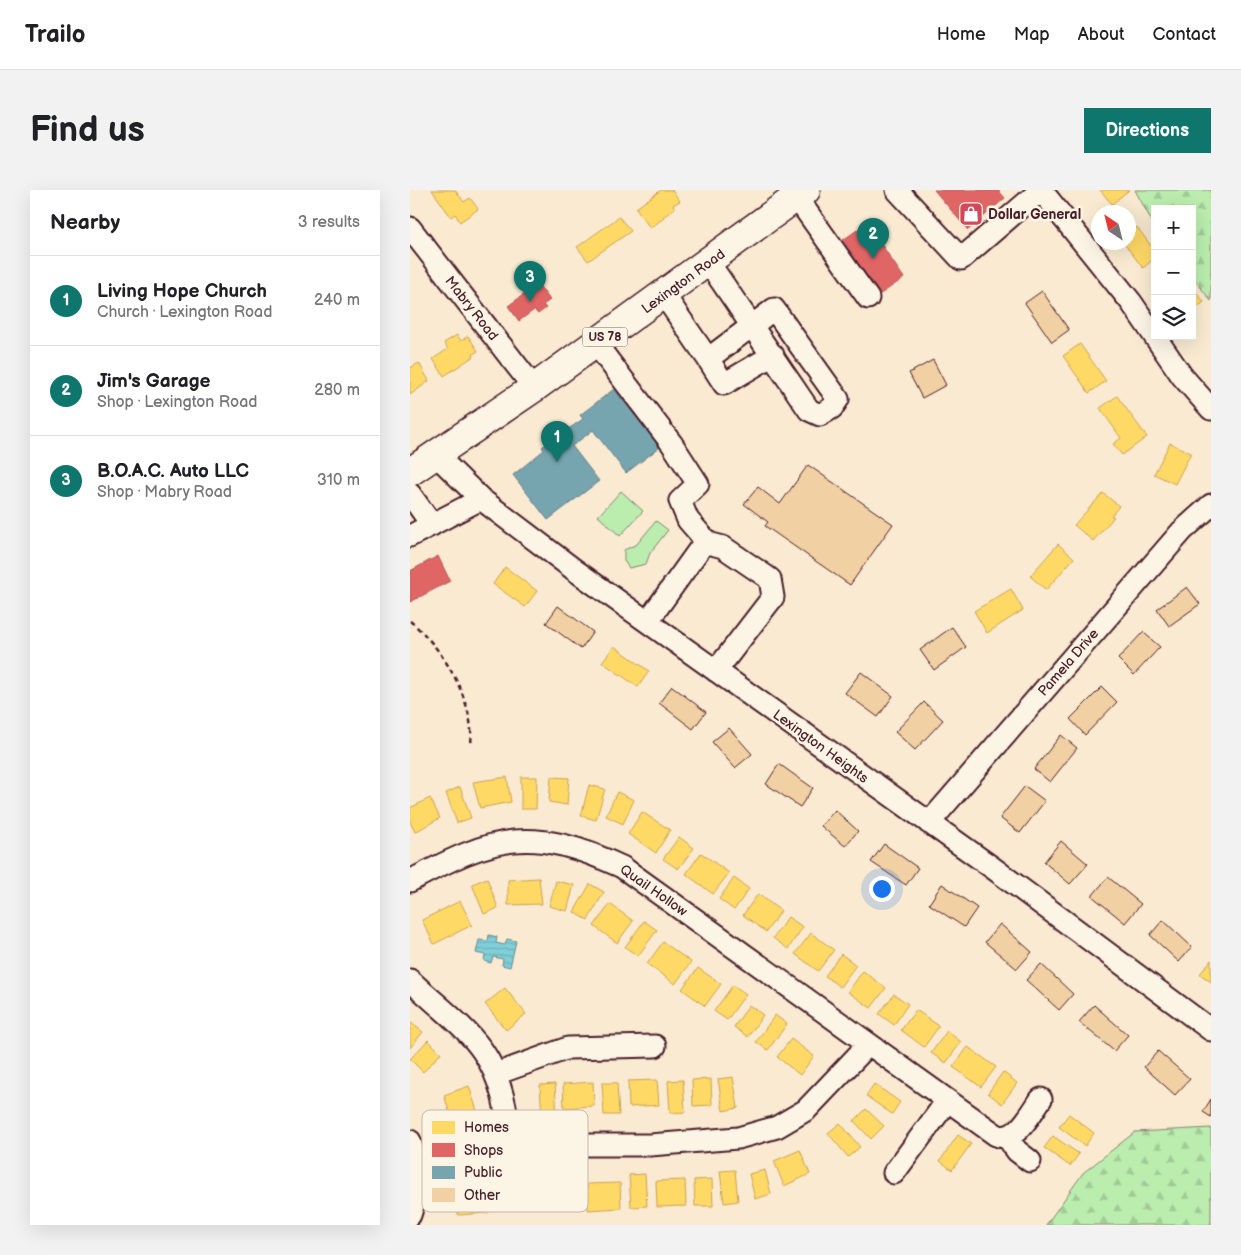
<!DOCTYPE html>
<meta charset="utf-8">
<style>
body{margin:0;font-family:"Balsamiq Sans",sans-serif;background:#f2f2f2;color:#202124}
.controls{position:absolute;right:15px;top:15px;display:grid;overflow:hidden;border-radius:0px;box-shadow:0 5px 20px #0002}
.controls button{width:45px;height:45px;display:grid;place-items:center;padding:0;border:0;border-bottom:1px solid #e0e0e0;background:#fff;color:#202124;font:25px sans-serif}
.compass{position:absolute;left:681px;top:15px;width:45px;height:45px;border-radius:50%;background:#fff;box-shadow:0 5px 20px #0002;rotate:325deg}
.you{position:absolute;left:471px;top:698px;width:18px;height:18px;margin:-12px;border:4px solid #fff;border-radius:50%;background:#1a73e8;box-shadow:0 0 0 8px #1a73e833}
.badge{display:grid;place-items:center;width:32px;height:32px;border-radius:50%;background:#0f766e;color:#fff;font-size:16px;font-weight:700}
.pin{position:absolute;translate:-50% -41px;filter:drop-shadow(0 1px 2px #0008)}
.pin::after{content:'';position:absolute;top:26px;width:18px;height:15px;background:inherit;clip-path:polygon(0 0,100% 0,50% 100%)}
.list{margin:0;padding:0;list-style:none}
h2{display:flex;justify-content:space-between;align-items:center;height:65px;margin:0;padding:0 20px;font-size:21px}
h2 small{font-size:16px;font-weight:400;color:#757577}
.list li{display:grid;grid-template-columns:32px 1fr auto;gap:15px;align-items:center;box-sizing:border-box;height:90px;padding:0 20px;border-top:1px solid #e0e0e0}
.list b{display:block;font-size:19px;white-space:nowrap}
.list p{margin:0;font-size:16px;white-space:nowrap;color:#757577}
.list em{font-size:16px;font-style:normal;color:#757577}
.icon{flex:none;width:28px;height:28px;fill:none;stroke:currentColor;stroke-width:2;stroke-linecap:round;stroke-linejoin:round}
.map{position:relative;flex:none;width:801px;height:1035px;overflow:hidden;border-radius:0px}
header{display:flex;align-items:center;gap:30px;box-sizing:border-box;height:70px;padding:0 25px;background:#fff;border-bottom:1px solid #e0e0e0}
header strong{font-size:24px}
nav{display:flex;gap:28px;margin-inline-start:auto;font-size:18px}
.intro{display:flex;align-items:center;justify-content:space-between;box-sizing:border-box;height:120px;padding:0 30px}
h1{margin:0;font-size:35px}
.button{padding:12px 22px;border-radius:0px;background:#0f766e;color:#fff;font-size:18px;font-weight:700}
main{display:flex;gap:30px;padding:0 30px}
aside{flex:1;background:#fff;border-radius:0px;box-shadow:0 5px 20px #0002}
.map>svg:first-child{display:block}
</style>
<header>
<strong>Trailo</strong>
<nav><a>Home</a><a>Map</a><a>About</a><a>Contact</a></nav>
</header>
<div class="intro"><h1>Find us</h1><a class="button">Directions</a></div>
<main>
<aside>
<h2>Nearby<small>3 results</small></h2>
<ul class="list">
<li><span class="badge">1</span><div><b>Living Hope Church</b><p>Church · Lexington Road</p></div><em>240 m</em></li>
<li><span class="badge">2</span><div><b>Jim's Garage</b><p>Shop · Lexington Road</p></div><em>280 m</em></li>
<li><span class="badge">3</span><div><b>B.O.A.C. Auto LLC</b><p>Shop · Mabry Road</p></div><em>310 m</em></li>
</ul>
</aside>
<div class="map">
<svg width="801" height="1035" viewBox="0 0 801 1035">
<defs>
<pattern id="forest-firs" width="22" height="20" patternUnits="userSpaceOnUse" patternTransform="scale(1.25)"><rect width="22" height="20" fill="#baedae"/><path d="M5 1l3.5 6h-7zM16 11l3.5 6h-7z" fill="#a1cb96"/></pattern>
<pattern id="water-rules" width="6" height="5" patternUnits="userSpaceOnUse" patternTransform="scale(1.25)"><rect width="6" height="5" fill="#7fcfd9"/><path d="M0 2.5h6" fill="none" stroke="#6fb1ba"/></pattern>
</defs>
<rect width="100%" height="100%" fill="#f9ead1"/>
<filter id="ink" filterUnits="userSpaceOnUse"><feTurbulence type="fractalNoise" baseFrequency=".02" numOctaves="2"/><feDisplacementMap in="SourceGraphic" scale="10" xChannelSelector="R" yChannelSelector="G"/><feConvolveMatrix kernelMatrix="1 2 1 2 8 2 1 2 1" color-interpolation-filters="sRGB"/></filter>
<g filter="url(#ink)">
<!-- forest -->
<path fill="url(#forest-firs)" stroke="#82866c" d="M 725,0 L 801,0 L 801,111 L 782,86 L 782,19 L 745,19 L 745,37 Z
M 801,938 L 801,1035 L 636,1035 L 673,983 L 725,942 Z"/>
<!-- park -->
<path fill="#baedae" stroke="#82866c" d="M 211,301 L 233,321 L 210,346 L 188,326 Z
M 246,331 L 258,340 L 240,363 L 236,374 L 219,378 L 214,371 L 214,360 L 227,354 Z"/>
<!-- water -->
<path fill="url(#water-rules)" stroke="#6a8993" d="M 79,745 L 87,747 L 86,753 L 95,755 L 97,749 L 106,751 L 100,777 L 92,775 L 93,769 L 83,767 L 81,773 L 74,771 L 75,765 L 66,763 L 69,750 L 78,751 Z"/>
<!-- homes -->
<path fill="#ffd966" stroke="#c9a154" d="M 22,0 L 45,0 L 54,12 L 60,8 L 68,19 L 50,32 L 45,24 L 41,27 Z
M 251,0 L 262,0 L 270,11 L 263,15 L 265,18 L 253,27 L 254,28 L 240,38 L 226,18 Z
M 690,0 L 719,0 L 702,14 Z
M 209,27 L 221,41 L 178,71 L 167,57 Z
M 727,37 L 745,61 L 745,68 L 733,78 L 713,52 L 718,52 L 718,44 Z
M 782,97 L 794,112 L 782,121 Z
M 47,145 L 51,151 L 58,146 L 68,161 L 63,164 L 64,166 L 34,186 L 23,169 L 38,159 L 34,153 Z
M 670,154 L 696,191 L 679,203 L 653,166 Z
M 9,173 L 19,191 L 0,205 L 0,178 Z
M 707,206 L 737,247 L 712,265 L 703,254 L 711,248 L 690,218 Z
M 760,253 L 781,263 L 765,294 L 744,284 Z
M 693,303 L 709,316 L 701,326 L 704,327 L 683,351 L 664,335 Z
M 648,354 L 664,368 L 636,400 L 620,386 Z
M 95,377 L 127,401 L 115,417 L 83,394 Z
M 601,399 L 613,420 L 577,443 L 564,421 Z
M 204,456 L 239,481 L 228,497 L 192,472 Z
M 97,587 L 101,612 L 70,618 L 63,592 Z
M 111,587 L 127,587 L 126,619 L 111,619 Z
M 141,587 L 159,588 L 157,615 L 139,612 Z
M 179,595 L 195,599 L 186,630 L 171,626 Z
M 50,597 L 61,628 L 47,633 L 36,603 Z
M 207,602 L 224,610 L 213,634 L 196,626 Z
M 20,608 L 30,628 L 5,642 L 0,632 L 0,618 Z
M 232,622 L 260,640 L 246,663 L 218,644 Z
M 269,647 L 284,658 L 268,679 L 253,669 Z
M 291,663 L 319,683 L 303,704 L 276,684 Z
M 77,688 L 88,718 L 74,724 L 62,694 Z
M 129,688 L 132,714 L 98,715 L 98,690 Z
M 324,688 L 339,699 L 324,720 L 309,709 Z
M 146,691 L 164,695 L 157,721 L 139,716 Z
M 180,694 L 194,702 L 178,730 L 164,722 Z
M 348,704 L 371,721 L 356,742 L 333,725 Z
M 50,711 L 62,735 L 24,754 L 12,730 Z
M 200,714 L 223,731 L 207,753 L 184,736 Z
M 378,727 L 393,737 L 378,759 L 363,748 Z
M 234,731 L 247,740 L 228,766 L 215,757 Z
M 401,743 L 424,760 L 408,781 L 385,764 Z
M 253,752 L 281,772 L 265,794 L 237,774 Z
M 431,764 L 446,775 L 430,797 L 415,786 Z
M 801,770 L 801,792 L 790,784 Z
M 288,778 L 311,794 L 295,816 L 272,799 Z
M 453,781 L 476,798 L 461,818 L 438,802 Z
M 323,795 L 336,804 L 317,830 L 304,821 Z
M 95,798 L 116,824 L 96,840 L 75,814 Z
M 484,804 L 498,814 L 484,835 L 469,824 Z
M 339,815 L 353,825 L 338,847 L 324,837 Z
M 506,820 L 529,836 L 514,857 L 491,840 Z
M 365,825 L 377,834 L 358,860 L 346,852 Z
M 1,833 L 13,842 L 0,858 L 0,833 Z
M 537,841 L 551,852 L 536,873 L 521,863 Z
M 381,849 L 404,866 L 390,885 L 367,867 Z
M 18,850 L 31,863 L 13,882 L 0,869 Z
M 558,857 L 586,877 L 571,897 L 543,877 Z
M 593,882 L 607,893 L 592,914 L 578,903 Z
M 323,887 L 328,918 L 313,921 L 308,889 Z
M 301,889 L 302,915 L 283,916 L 282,890 Z
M 247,890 L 249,915 L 219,917 L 218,891 Z
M 273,890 L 275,922 L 260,923 L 258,891 Z
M 183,892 L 184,916 L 154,918 L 153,894 Z
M 192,893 L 207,893 L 209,925 L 194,925 Z
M 145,894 L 147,927 L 132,928 L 130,895 Z
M 464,894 L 490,912 L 482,924 L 456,906 Z
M 59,896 L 69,927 L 44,936 L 34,905 Z
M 456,919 L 474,936 L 461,949 L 444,931 Z
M 659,924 L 684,943 L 675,956 L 649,937 Z
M 430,933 L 450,957 L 438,967 L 418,943 Z
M 548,945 L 561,954 L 542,980 L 530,971 Z
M 643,946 L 669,964 L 660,976 L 634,958 Z
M 390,960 L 400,984 L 374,996 L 364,971 Z
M 325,980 L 328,1011 L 314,1013 L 310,981 Z
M 355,980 L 361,1004 L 345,1009 L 339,984 Z
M 235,984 L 237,1016 L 221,1017 L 219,985 Z
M 302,989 L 303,1016 L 285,1016 L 284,990 Z
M 275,990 L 276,1016 L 247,1017 L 246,991 Z
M 210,993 L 211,1018 L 178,1020 L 177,994 Z
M 76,997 L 78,1023 L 48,1025 L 47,999 Z"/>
<!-- shops -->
<path fill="#e06666" stroke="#b35154" d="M 524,0 L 588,0 L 595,8 L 558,40 Z
M 457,33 L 494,88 L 469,105 L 433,50 Z
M 128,94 L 140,110 L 133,115 L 136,118 L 128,124 L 124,120 L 109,131 L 98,116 Z
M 28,366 L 40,391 L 0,412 L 0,381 Z"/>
<!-- public -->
<path fill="#76a5af" stroke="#697d87" d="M 204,199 L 250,257 L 216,283 L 183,240 L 162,256 L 189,291 L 138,330 L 103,285 L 134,260 L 132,257 L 173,229 L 170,225 Z"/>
<!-- building -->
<path fill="#f1d0a3" stroke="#4a1f2b" d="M 632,101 L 659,140 L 642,152 L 615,113 Z
M 523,170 L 536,195 L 512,208 L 499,183 Z
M 398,275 L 483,334 L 440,395 L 355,336 L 358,332 L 334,314 L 348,297 L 370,314 Z
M 777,397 L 790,414 L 759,436 L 747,419 Z
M 148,416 L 183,442 L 171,459 L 136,433 Z
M 542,437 L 556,457 L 524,480 L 510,460 Z
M 733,442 L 750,457 L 724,485 L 708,469 Z
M 451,482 L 483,506 L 468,527 L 435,503 Z
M 262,496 L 296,522 L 283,539 L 249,513 Z
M 692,497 L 707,512 L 675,545 L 660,529 Z
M 514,512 L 533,530 L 505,560 L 485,542 Z
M 319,538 L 342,564 L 325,578 L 302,552 Z
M 651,545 L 667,558 L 640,592 L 624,579 Z
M 369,574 L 403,598 L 390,617 L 356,594 Z
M 615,596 L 635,611 L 610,643 L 590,628 Z
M 425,620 L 448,641 L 435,656 L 411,636 Z
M 651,651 L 678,674 L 660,694 L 634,672 Z
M 474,654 L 508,678 L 496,695 L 461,672 Z
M 698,687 L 731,714 L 715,733 L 682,706 Z
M 532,694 L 567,718 L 554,737 L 519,714 Z
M 753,730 L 782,757 L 769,772 L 740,745 Z
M 590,734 L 622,762 L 607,779 L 575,752 Z
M 631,774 L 663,804 L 649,820 L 616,790 Z
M 684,815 L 718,845 L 704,861 L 669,832 Z
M 748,861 L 780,889 L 765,905 L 734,877 Z
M 801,909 L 801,927 L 793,922 Z"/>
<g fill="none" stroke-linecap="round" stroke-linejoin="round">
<!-- minor casing -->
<g stroke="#4a1f2b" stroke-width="25">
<path id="minor" d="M 487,0 L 551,69 L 631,0
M 631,0 L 721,112 L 772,186 L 801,219
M 387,8 L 458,108
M 0,38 L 124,198
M 254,105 L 298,169 L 364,119 L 428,209 L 422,218 L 410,225 L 399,220 L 299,73
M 186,154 L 262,254 L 288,294 L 270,311 L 278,330 L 298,353
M 298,169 L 314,194 L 363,165
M 26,265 L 71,309 L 166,381 L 583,678 L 801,840
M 0,304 L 22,335
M 0,346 L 71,309
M 238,431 L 291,357 L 298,353 L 313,357 L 360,389 L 363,407 L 306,481
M 519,633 L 772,341 L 801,315
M 0,691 C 86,645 121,635 212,677 L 586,945 C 606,954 621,923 631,909
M 0,790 C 24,813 53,834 72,860 C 92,888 97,922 101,955 L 6,968
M 86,884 L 158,858 L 245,856
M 597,947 L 607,961 L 620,971
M 0,951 C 9,976 9,1000 0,1025
M 101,955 L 240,955 L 328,948 L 367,937 L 396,920 L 458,855
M 484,983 L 537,911"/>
</g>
<!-- highway casing -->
<g stroke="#4a1f2b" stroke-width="31">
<path id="highway" d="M 0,282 L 124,198 L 396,0"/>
</g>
<!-- path -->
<path stroke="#4a1f2b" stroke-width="2.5" stroke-dasharray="5 4" stroke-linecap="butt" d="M 0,431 C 33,458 65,511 61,555"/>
<!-- minor -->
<use href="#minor" stroke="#fcf5e5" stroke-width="21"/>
<!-- highway -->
<use href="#highway" stroke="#fcf5e5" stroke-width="28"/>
</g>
</g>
<!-- icons -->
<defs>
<g id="shop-square" transform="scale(1.25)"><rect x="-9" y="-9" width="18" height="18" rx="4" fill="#d1495b" stroke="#fcf5e5"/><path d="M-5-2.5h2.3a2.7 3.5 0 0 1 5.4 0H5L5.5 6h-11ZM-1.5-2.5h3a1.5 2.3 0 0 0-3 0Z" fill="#fff"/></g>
</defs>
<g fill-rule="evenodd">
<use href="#shop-square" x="561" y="24"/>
</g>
<g text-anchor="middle" stroke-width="5" stroke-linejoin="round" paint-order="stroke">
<!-- shield labels -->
<rect fill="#fcf5e5" stroke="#7f5f63" stroke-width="1" x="172.5" y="137.5" width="45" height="19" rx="4"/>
<g font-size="12" font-weight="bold" fill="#4a1f2b">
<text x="195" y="151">US 78</text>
</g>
<!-- poi labels -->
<g font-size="14" font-weight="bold" fill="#4a1f2b" stroke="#fcf5e5" text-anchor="start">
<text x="578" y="29">Dollar General</text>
</g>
<!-- street labels -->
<g font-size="14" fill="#4a1f2b" stroke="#fcf5e5">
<text transform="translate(273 91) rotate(-36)" y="5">Lexington Road</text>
<text transform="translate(62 118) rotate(52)" y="5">Mabry Road</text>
<text transform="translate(658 472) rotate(-49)" y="5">Pamela Drive</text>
<text transform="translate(411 556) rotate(36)" y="5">Lexington Heights</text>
<text transform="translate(244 700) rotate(35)" y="5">Quail Hollow</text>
</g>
</g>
<!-- legend -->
<rect x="12" y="920" width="166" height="102" rx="8" fill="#fcf5e5" stroke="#c7b5ad" stroke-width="1"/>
<rect x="22" y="931" width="23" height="13" fill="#ffd966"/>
<rect x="22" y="953" width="23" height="14" fill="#e06666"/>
<rect x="22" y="976" width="23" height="13" fill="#76a5af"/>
<rect x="22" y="998" width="23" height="14" fill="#f1d0a3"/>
<g font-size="14" fill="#4a1f2b">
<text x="54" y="942">Homes</text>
<text x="54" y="965">Shops</text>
<text x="54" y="987">Public</text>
<text x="54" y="1010">Other</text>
</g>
</svg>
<div class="controls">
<button>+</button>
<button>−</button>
<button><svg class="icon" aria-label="layers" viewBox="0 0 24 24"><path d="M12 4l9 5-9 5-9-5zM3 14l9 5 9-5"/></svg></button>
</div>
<svg class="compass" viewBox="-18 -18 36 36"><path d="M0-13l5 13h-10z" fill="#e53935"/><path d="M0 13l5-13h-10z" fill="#757577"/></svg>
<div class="you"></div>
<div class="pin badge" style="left:147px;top:272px">1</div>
<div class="pin badge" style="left:463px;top:69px">2</div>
<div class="pin badge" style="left:120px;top:112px">3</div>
</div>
</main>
